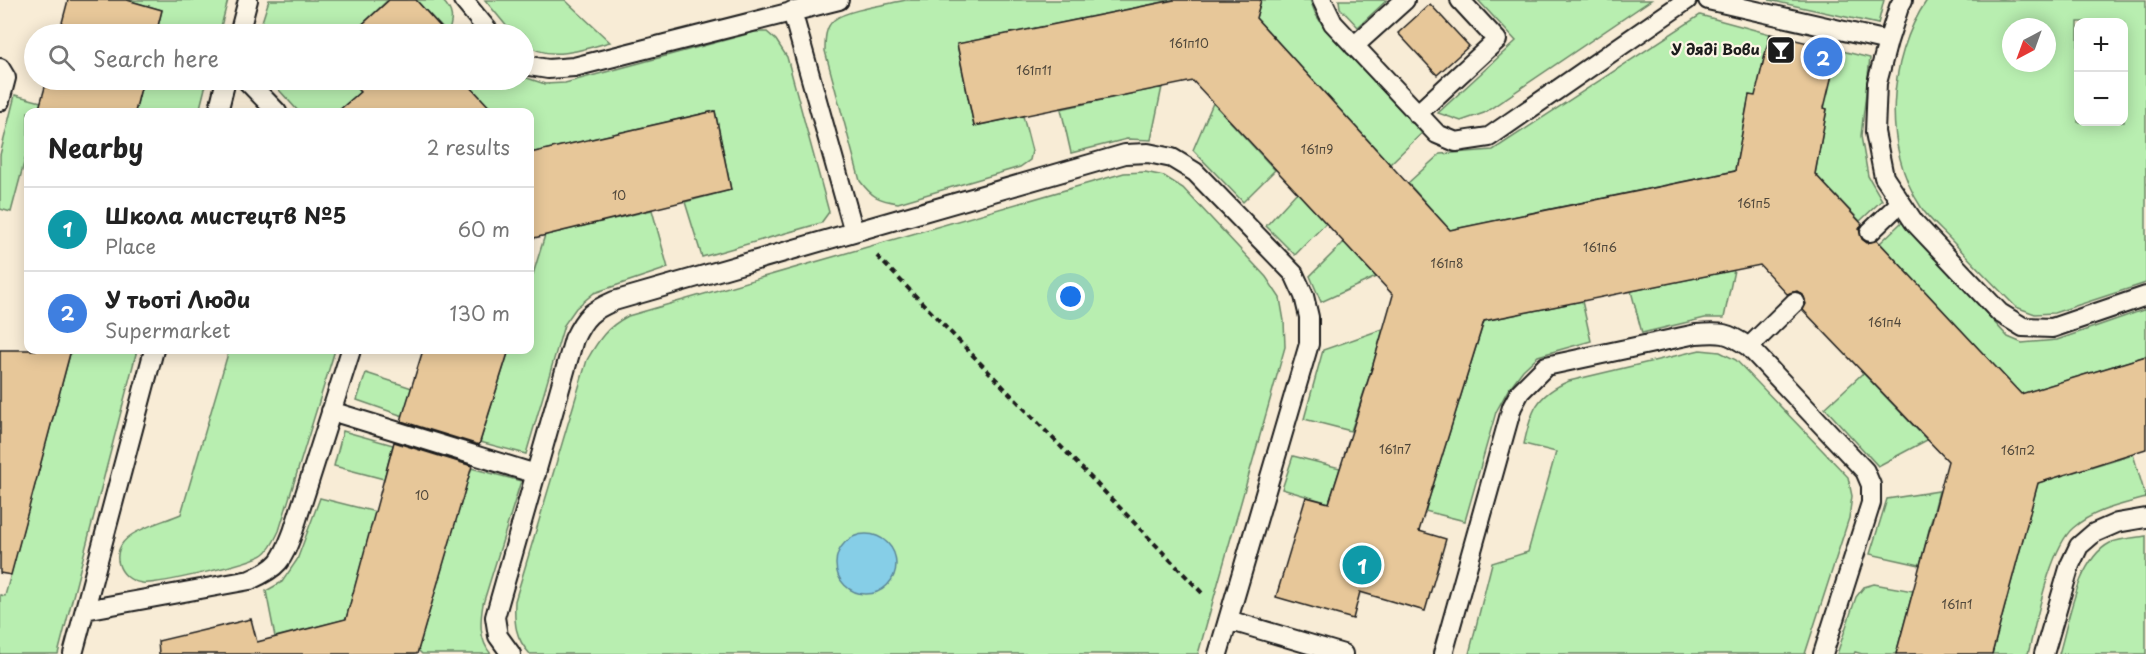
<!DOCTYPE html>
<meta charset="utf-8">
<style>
body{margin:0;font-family:"Playpen Sans",sans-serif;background:#f6f6f6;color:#222}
.controls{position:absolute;right:18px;top:18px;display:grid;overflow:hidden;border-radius:12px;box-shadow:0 3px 15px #0003}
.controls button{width:54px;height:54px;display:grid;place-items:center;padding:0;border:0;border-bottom:2px solid #e0e0e0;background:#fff;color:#222;font:30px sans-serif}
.compass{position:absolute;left:2002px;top:18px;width:54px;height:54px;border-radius:50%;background:#fff;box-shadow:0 3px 15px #0003;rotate:221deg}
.you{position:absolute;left:1071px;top:297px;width:21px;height:21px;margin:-15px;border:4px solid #fff;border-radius:50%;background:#1a73e8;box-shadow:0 0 0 9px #1a73e833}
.badge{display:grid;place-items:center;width:39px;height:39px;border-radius:50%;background:#b45309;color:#fff;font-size:20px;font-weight:700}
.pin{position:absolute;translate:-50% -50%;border:3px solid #fff;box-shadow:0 2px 6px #0006}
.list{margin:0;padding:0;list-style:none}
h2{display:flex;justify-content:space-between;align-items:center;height:78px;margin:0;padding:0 24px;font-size:26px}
h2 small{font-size:20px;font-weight:400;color:#767676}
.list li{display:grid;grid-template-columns:39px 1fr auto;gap:18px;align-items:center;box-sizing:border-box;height:84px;padding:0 24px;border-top:2px solid #e0e0e0}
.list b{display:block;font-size:22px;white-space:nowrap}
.list p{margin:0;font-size:20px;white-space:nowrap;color:#767676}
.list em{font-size:20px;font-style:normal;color:#767676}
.icon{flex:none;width:33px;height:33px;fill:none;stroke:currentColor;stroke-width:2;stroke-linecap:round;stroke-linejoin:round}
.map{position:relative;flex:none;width:2146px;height:654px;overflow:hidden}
.search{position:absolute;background:#fff;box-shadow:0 3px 15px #0003;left:24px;top:24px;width:510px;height:66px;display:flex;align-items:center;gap:15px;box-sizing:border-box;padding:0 21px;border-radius:33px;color:#767676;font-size:22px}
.panel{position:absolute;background:#fff;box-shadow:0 3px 15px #0003;left:24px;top:108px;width:510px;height:246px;border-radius:12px}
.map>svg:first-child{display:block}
</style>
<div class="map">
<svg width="2146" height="654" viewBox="0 0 2146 654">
<rect width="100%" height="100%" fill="#f8ecd6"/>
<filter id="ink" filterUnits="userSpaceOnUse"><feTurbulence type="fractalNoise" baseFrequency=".0167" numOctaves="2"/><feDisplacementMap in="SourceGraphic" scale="12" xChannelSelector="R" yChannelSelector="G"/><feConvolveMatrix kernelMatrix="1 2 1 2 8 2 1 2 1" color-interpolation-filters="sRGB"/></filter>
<g filter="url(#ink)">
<!-- green -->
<path fill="#b8eeb0" stroke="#6a8566" stroke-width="1.5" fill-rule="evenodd" d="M 127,0 L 228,0 L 219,34 L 156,34 L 162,10 Z
M 269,0 L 408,0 L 387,1 L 355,31 L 358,34 L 258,34 Z
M 416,0 L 442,0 C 454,12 453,19 448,34 Z
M 485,0 L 565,0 L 610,42 C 583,49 549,63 524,43 L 524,34 L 513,34 Z
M 906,0 L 1173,0 L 957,44 L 974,126 L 1023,116 L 1032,151 L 1030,160 L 1020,167 L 898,203 C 878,200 872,197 860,181 L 825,51 C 825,40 825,27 834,20 C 846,10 889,4 906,0 Z
M 1261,0 L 1310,0 L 1316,15 L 1326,30 L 1422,133 L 1390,164 L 1256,18 Z
M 1339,0 L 1387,0 L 1358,27 L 1340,8 Z
M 1478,0 L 1651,0 L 1484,113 L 1461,121 L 1438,113 L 1516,41 Z
M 1769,0 L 1884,0 L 1878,24 Z
M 1927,0 L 2146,0 L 2146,283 L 2054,313 L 2035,314 L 2016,307 C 1994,285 1973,263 1952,241 C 1942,230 1929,220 1921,207 C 1882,148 1887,59 1927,0 ZM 2078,22 L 2124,22 L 2124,122 L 2078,122 ZM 2011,27 L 2047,27 L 2047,63 L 2011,63 Z
M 1700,15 L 1770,34 L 1763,64 L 1830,82 L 1838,50 L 1870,58 L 1861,136 L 1868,176 L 1882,200 L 1860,221 L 1815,174 L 1827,109 L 1749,95 L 1735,171 L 1450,230 L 1408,183 L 1440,154 L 1493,150 Z
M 755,32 L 767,32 L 776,40 L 787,57 L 829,212 L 821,223 L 702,257 L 685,202 L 731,190 L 715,111 L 530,153 L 530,112 L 481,112 L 476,108 L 469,85 L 475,80 L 524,80 L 524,77 L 545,84 L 565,83 Z
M 143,80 L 207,80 L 199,112 L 135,112 Z
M 270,80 L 350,80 L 360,92 L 343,107 L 348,112 L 299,112 Z
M 1162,87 L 1151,140 L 1127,139 L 1071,153 L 1061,109 Z
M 15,95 L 41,102 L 38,112 L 28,112 L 28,148 L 11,212 L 0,209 L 0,155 Z
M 1213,103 L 1275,170 L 1243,202 L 1193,150 Z
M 1145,172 L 1164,176 L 1183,188 L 1266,277 L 1280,298 L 1284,321 L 1285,347 L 1198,654 L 530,654 C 515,638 514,623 515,601 L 587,360 C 599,339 607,327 628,316 L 1124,173 Z
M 1297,192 L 1326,223 L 1295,255 L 1266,226 Z
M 652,210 L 668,268 L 594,293 L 576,308 L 564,325 L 526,454 L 480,442 L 509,350 L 530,350 L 530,284 L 545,235 Z
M 1902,222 L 2008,337 L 2022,343 L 2057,340 L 2146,309 L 2146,356 L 2021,394 L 1880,243 Z
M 1344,242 L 1376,277 L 1321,302 L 1310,276 Z
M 1734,270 L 1724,318 L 1705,318 L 1642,333 L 1631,291 Z
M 1582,301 L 1591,341 L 1538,356 L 1523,370 L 1508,390 L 1496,412 L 1465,521 L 1425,511 L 1484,321 Z
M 1383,329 L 1372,368 L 1351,431 L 1304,419 L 1323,350 Z
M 71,350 L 137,350 L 58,654 L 0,654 L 0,595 L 5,596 Z
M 229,350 L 335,350 L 279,531 C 275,539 271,549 264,554 C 252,563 157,585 142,583 C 118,580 108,551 130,536 C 144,526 165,521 181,514 Z
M 1700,350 L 1720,352 L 1736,360 L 1848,477 L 1852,496 L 1849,518 L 1805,654 L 1469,654 L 1492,563 L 1528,552 L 1556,452 L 1524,444 C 1531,411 1536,395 1569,381 Z
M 366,373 L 412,388 L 403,416 L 357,400 Z
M 1863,373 L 1927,440 L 1878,466 L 1825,408 Z
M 343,431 L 393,445 L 384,479 L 334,466 Z
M 2133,454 L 2146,498 C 2120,505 2094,510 2073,528 C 2050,548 2036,623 2028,654 L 1992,654 L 2038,483 Z
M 1293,456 L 1340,468 L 1329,503 L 1282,489 Z
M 471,468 L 521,481 L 483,604 C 480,622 479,640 491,654 L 422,654 L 418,650 Z
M 1939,491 L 1920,565 L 1870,554 L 1887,499 Z
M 320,498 L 376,512 L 346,619 L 275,637 L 266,591 L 282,582 L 297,560 Z
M 2146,536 L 2146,654 L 2059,654 C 2069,621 2077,560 2110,543 C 2120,538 2135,538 2146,536 Z
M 1874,584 L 1913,591 L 1896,654 L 1862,654 L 1855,652 L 1854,654 L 1837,654 L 1856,597 L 1864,587 Z"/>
<!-- water -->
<path fill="#86cee7" stroke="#5c8796" stroke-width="1.5" d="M836 564a30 30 0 1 1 60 0a30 30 0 1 1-60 0Z"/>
<!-- building -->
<path fill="#e7c799" stroke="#1c1c1c" stroke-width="1.5" d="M 68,0 L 127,0 L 162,10 L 156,34 L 59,34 Z
M 389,0 L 416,0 L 447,34 L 358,34 L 355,31 Z
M 1174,0 L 1261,0 L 1256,18 L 1450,230 L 1735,171 L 1749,95 L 1755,96 L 1770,34 L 1838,50 L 1824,108 L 1827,109 L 1815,174 L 1862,224 L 1859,229 L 1862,239 L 1867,243 L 1877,240 L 2021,394 L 2146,356 L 2146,449 L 2038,483 L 1992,654 L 1896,654 L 1948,461 L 1803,310 L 1806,304 L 1803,295 L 1797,291 L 1787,294 L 1760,265 L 1484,321 L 1419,531 L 1446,539 L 1425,611 L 1360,592 L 1353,619 L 1276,597 L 1306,497 L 1329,503 L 1372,368 L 1393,295 L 1193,81 L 974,126 L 957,44 Z
M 1430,4 L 1469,46 L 1437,75 L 1398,33 Z
M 47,80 L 143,80 L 135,112 L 38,112 Z
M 349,80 L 475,80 L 469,85 L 494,112 L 337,112 L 360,92 Z
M 715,111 L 731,190 L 530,239 L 530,153 Z
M 0,350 L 71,350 L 11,575 L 0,573 Z
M 423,350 L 509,350 L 479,445 L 401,421 Z
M 394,442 L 472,466 L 417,654 L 159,654 L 158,641 L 251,619 L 257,642 L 346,619 Z"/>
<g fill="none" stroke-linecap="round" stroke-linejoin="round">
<!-- service casing -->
<g stroke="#1c1c1c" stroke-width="22">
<path id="service" d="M 463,0 L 491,34
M 1322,0 L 1333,23 L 1437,134 L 1456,142 L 1489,137 L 1687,0
M 1708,0 L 1888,41
M 1903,0 L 1899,7 L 1888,41 L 1877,83 L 1875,132 L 1884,177 L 1914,222 L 2000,313 L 2023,327 L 2052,328 L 2146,296
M 792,11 L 854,232
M 239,34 L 248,0
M 1354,46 L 1405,0
M 524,65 L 548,69 L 574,67 L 839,0
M 0,68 L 6,78 L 0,101
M 246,80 L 277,112
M 218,112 L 226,80
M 1417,114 L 1497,40 L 1460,0
M 1870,232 L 1900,203
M 1749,347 L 1795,302
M 331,411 L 536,474
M 85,610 L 250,580 C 279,567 282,561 293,532 L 351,350
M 1228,620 L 1343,654
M 73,654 L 154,350
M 511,654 L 498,636 L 495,617 L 574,339 C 585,316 591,311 614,301 L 1125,154 L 1148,153 L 1172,158 L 1195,172 L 1294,274 L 1304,296 L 1309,317 L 1309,344 L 1218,654
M 1443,654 L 1512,407 L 1520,392 L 1546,366 L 1696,334 C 1722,332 1727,332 1749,347 L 1865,471 L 1871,485 L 1871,503 L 1823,654
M 2044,654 L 2070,565 L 2079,546 L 2094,533 L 2117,523 L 2146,518"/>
</g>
<!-- path -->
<path stroke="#1c1c1c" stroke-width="4" stroke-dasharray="6 4.5" stroke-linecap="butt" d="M 877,256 L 1205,596"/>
<!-- service -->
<use href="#service" stroke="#fcf5e5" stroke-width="18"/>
</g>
</g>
<!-- icons -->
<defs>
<g id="bar-square" transform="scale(1.5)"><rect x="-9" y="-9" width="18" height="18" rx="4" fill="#1c1c1c" stroke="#fcf5e5"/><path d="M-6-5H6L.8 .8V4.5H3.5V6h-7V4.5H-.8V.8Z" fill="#fff"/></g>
</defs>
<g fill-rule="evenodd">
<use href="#bar-square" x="1781" y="50"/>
</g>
<g text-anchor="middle" stroke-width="4.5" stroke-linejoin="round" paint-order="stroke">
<!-- number labels -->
<g font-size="12" fill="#4f473b">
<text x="1189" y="48">161п10</text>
<text x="1034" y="75">161п11</text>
<text x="1317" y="154">161п9</text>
<text x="619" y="200">10</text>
<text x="1754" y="208">161п5</text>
<text x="1600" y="252">161п6</text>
<text x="1447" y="268">161п8</text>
<text x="1885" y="327">161п4</text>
<text x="1395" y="454">161п7</text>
<text x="2018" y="455">161п2</text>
<text x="422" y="500">10</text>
<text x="1957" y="609">161п1</text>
</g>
<!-- poi labels -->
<g font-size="15" font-weight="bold" fill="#1c1c1c" stroke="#fcf5e5" text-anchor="end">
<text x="1760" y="55">У дяді Вови</text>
</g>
</g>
</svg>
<div class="controls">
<button>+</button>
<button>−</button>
</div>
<svg class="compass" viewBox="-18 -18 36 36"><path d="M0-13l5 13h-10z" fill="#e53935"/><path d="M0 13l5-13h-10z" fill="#767676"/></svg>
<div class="you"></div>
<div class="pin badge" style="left:1362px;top:565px;background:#0f9aa8">1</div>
<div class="pin badge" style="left:1823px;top:57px;background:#3f7fe0">2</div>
<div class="search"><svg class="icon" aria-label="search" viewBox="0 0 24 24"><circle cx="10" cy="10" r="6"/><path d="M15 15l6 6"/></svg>Search here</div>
<section class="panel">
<h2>Nearby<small>2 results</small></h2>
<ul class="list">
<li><span class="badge" style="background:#0f9aa8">1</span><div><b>Школа мистецтв №5</b><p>Place</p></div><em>60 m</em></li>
<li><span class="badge" style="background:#3f7fe0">2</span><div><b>У тьоті Люди</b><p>Supermarket</p></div><em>130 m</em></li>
</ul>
</section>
</div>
